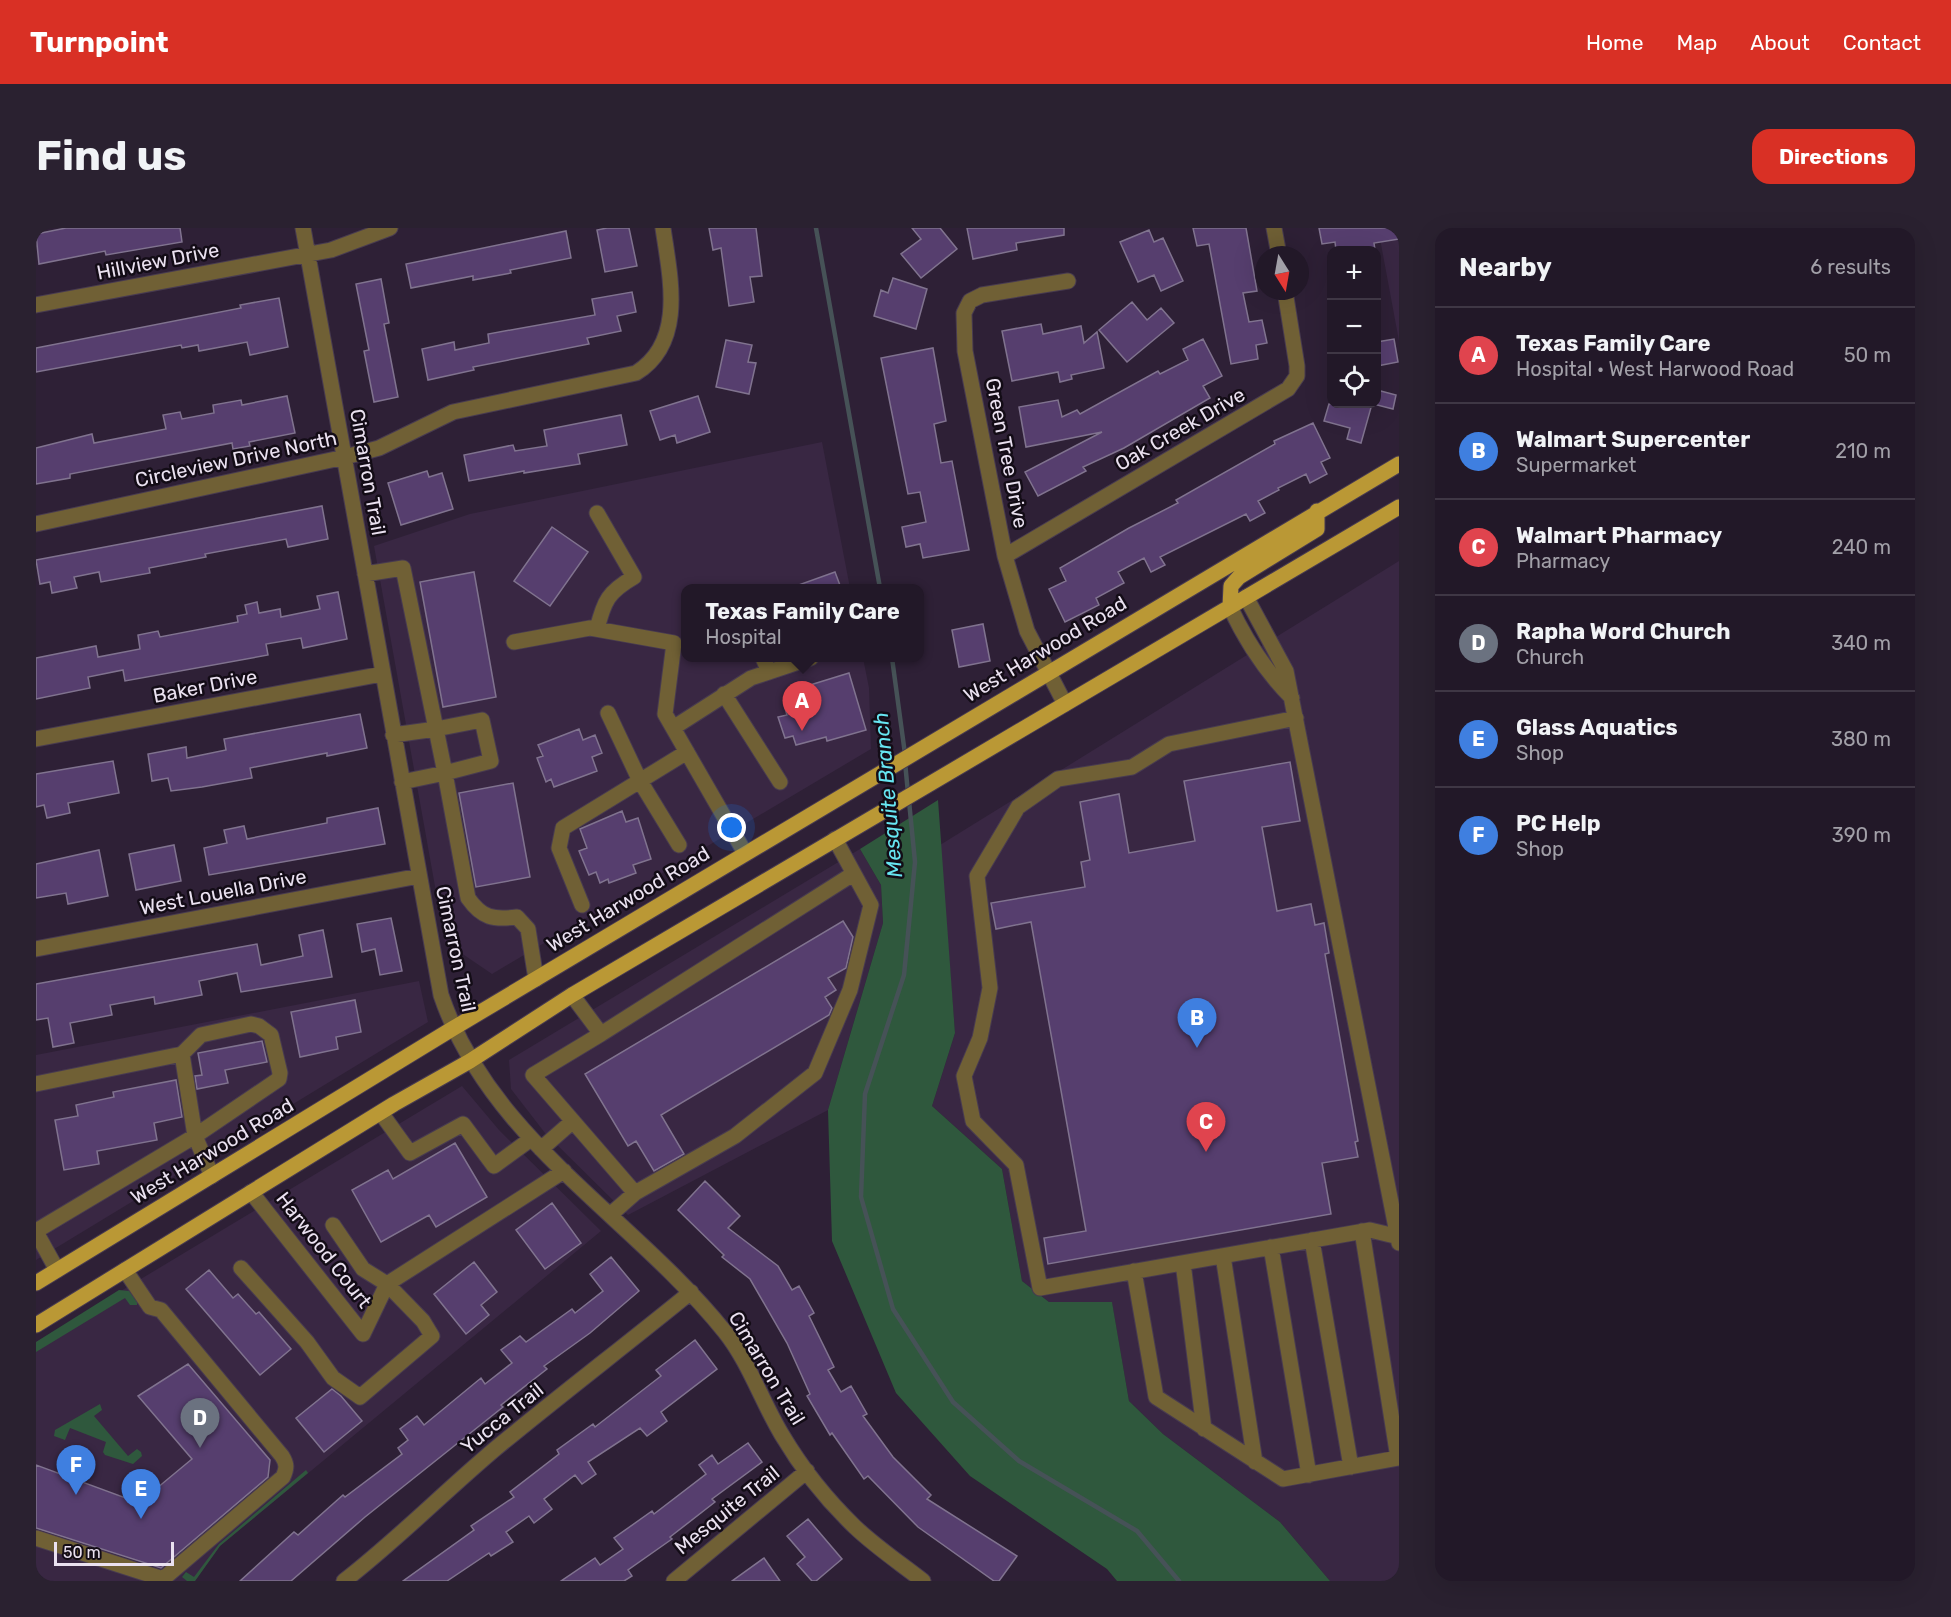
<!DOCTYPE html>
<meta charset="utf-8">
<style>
body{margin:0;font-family:Rubik,sans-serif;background:#2a2130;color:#f1f3f6}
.controls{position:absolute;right:18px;top:18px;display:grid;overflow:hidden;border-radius:12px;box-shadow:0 6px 24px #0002}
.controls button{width:54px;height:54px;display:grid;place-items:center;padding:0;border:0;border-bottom:2px solid #3f3745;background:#221828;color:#f1f3f6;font:30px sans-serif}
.compass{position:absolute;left:1219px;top:18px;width:54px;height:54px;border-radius:50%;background:#221828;box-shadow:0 6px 24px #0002;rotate:169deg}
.scale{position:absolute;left:18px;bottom:15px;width:120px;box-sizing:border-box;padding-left:6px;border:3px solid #eae1f0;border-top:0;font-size:16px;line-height:21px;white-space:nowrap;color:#eae1f0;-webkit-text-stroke:4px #130c16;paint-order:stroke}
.you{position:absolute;left:696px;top:600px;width:21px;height:21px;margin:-15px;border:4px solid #fff;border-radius:50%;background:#1a73e8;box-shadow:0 0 0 9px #1a73e833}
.badge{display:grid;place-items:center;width:39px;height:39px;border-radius:50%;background:#d93025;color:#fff;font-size:20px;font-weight:700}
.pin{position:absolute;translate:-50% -50px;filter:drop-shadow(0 2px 3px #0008)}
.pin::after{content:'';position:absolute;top:32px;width:21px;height:18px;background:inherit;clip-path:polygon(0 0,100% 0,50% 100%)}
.popup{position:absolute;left:645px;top:356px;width:243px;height:78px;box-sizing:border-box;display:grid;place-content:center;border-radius:12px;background:#221828;filter:drop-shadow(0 2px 4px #0005);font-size:20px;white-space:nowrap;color:#a2a0a8}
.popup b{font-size:22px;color:#f1f3f6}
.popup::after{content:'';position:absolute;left:50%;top:100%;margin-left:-12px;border:12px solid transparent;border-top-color:#221828}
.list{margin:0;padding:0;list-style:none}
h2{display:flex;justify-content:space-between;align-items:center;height:78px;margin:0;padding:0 24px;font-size:26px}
h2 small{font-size:20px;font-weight:400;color:#a2a0a8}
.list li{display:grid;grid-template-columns:39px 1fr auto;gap:18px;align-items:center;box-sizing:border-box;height:96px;padding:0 24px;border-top:2px solid #3f3745}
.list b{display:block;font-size:22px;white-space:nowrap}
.list p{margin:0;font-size:20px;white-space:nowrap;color:#a2a0a8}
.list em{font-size:20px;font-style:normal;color:#a2a0a8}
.icon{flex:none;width:33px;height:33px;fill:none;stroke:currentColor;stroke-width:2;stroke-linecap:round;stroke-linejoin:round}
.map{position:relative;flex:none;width:1363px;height:1353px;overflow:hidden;border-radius:18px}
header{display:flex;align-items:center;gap:36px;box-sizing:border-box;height:84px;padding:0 30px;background:#d93025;color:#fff}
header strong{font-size:28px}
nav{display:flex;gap:33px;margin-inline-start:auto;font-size:21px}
.intro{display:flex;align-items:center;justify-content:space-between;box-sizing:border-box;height:144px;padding:0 36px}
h1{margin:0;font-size:42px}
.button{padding:15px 27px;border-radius:18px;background:#d93025;color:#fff;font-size:21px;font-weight:700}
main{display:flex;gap:36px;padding:0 36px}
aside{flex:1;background:#221828;border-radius:18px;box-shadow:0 6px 24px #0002}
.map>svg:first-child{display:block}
</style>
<header>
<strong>Turnpoint</strong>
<nav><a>Home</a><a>Map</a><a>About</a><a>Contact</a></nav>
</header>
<div class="intro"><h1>Find us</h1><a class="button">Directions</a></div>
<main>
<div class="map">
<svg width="1363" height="1353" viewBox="0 0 1363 1353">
<rect width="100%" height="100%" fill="#2e2036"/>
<!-- built -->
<path fill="#392743" d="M 1342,0 L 1363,0 L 1363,113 Z
M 786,214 L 814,360 L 649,360 L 649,430 L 827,430 L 833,460 L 835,521 L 456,746 L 409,714 L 338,318 L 434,286 Z
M 1363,333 L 1363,1353 L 1294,1353 L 1244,1294 L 1127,1206 L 1093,1173 L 1076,1075 L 1013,1074 L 986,1053 L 966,941 L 896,878 L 919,805 L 904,617 Z
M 824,621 L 845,657 L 847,695 L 792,882 L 592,987 L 509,905 L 475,861 L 473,832 Z
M 383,753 L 392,794 L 0,1032 L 0,827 Z
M 426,858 L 463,902 L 565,1003 L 184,1318 L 159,1353 L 0,1353 L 0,1114 Z"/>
<!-- green -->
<path fill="#2f583d" d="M 902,572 L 919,805 L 896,878 L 966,941 L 986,1053 L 1013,1074 L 1076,1074 L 1093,1173 L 1127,1206 L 1244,1294 L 1294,1353 L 1081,1353 L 1071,1341 L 934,1248 L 860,1165 L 796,1013 L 792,882 L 847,695 L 845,657 L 824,621 Z
M 83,1062 L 93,1063 L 101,1073 L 101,1077 L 94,1077 L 89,1070 L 0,1124 L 0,1114 Z
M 64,1176 L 66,1182 L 58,1188 L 92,1228 L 101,1221 L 105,1224 L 106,1228 L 97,1236 L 69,1227 L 67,1224 L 70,1214 L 34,1200 L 29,1212 L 18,1208 L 19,1202 Z
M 270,1242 L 272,1245 L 184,1318 L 159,1353 L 151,1353 L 146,1349 L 150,1344 L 158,1349 L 183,1316 Z"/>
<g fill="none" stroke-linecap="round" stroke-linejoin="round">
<!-- stream -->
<path stroke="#465257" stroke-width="4.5" d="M 780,0 L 844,360
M 856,430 L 869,526
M 869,534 L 872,565
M 873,573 L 879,634 L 868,747 L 829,866 L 825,969 L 857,1081 L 917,1174 L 983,1233 L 1101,1303 L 1143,1353"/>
</g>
<!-- building -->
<path fill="#563e6e" stroke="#80738f" stroke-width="1.5" d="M 30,0 L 144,0 L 146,14 L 70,27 L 69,23 L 3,36 L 0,6 Z
M 571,0 L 593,0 L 601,38 L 569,44 L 561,2 Z
M 673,0 L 720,0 L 726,48 L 714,49 L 718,74 L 693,78 L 685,20 L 677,22 Z
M 876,0 L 904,0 L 921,21 L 885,50 L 865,26 L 885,11 Z
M 931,0 L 1028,0 L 1028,7 L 980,15 L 981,22 L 937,31 Z
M 1157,0 L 1210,0 L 1221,63 L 1207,65 L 1213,94 L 1226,92 L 1231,115 L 1220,117 L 1222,131 L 1195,136 L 1173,16 L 1161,18 Z
M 1283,0 L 1363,0 L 1363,11 L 1338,15 L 1339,22 L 1300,22 L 1299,14 L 1286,16 Z
M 1113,2 L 1118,14 L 1127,10 L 1147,53 L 1125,63 L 1118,47 L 1102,54 L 1084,14 Z
M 530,3 L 535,30 L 474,42 L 475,45 L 437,52 L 437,48 L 375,60 L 370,36 Z
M 857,50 L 891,61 L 880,101 L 838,88 L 845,62 L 852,65 Z
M 345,51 L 353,95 L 348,96 L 362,169 L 338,174 L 328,123 L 333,122 L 320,56 Z
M 596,64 L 600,84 L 581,88 L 585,103 L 551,110 L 553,116 L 437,139 L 438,142 L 392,152 L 386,121 L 418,114 L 419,122 L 453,115 L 452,106 L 559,87 L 556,71 Z
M 243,70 L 252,119 L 214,127 L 211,114 L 163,123 L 162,117 L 146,120 L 145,117 L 0,144 L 0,120 L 205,80 L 204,77 Z
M 1096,74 L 1111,92 L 1125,80 L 1138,95 L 1091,134 L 1063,102 Z
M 1005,96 L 1007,106 L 1045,98 L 1048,115 L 1061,104 L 1068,140 L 1035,147 L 1036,151 L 1024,154 L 1022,144 L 976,153 L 966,103 Z
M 1167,111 L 1186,148 L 1167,158 L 1174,170 L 1088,220 L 1047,239 L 1050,243 L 1002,268 L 989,244 L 1066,204 L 990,219 L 983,179 L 1022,172 L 1026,189 L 1041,182 L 1044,186 L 1122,143 L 1124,146 L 1152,132 L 1147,121 Z
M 1358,111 L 1362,134 L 1341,138 L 1341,114 Z
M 690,112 L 716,117 L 712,134 L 720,135 L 713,166 L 680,159 Z
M 897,120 L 910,193 L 898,196 L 905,235 L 916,233 L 933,322 L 887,330 L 884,316 L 870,319 L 866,299 L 890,294 L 884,264 L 872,266 L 845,130 Z
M 1341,162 L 1360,167 L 1357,181 L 1341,177 Z
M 251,168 L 259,205 L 213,214 L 214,218 L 197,221 L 196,215 L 34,246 L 34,250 L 0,256 L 0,220 L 56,206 L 58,215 L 130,201 L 127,187 L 144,184 L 146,191 L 178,185 L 177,177 L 205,172 L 206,177 Z
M 662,168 L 674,204 L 641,215 L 639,207 L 624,212 L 614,183 Z
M 1293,176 L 1336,176 L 1325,215 L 1311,211 L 1314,200 L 1288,193 Z
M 585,187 L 591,217 L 542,226 L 544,236 L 488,245 L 488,243 L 433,253 L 428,227 L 477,217 L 479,223 L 511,218 L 508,202 Z
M 1277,195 L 1294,230 L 1285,234 L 1291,246 L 1274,255 L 1270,246 L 1242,260 L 1243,262 L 1222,273 L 1229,285 L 1214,293 L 1210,286 L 1124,329 L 1129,337 L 1115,344 L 1108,330 L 1082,344 L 1088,355 L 1060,370 L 1063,377 L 1029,394 L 1013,361 L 1030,353 L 1024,340 L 1093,300 L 1142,275 L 1140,272 L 1239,216 L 1238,213 Z
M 391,243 L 393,249 L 406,245 L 417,281 L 365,297 L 352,255 Z
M 286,278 L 292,311 L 252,319 L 250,311 L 169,326 L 170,329 L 113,340 L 114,345 L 65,354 L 63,344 L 38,349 L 41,360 L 16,365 L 14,354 L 4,356 L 0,332 Z
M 516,299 L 552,324 L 514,378 L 478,353 Z
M 438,344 L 460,469 L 407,479 L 384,354 Z
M 799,344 L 805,360 L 758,360 L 757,359 Z
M 302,364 L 311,411 L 267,420 L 265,410 L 230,416 L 232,427 L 89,453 L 87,442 L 52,449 L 54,460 L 0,471 L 0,430 L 60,418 L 62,429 L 104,421 L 102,407 L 122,403 L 124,409 L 202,394 L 201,388 L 211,386 L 209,377 L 221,374 L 223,385 L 244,381 L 245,389 L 284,381 L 281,368 Z
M 947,396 L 954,433 L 923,439 L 916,402 Z
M 813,445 L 830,502 L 791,513 L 790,509 L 760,517 L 757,508 L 749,510 L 742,489 L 751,487 L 748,477 L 778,469 L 774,457 Z
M 324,486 L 331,520 L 291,528 L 291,525 L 214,540 L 216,550 L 166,559 L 135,563 L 132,550 L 116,553 L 112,526 L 150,519 L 151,530 L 190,522 L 188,511 Z
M 543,501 L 547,512 L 559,507 L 566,525 L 556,529 L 561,543 L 518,559 L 515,551 L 510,554 L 501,530 L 507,528 L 502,517 Z
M 77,533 L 83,565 L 32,575 L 34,585 L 11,590 L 8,577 L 0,579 L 0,546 Z
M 1254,534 L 1264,593 L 1226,599 L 1241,683 L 1275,676 L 1279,697 L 1288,695 L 1293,725 L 1289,726 L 1322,913 L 1319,914 L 1322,929 L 1286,935 L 1295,986 L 1012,1036 L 1008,1010 L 1050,1003 L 995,694 L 960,701 L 955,675 L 1049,659 L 1045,634 L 1054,632 L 1044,574 L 1083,566 L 1093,625 L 1159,613 L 1148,553 Z
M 477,555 L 494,649 L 440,659 L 423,565 Z
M 342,580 L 349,616 L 173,647 L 168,620 L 191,615 L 188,602 L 208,598 L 211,611 L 291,595 L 291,590 Z
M 586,583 L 590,594 L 602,590 L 615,631 L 597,637 L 600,645 L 573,655 L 572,651 L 564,655 L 560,644 L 553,647 L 543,623 L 551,620 L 544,601 Z
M 138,617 L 145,653 L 100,662 L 93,626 Z
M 63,622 L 72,668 L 32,676 L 30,665 L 0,670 L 0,636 Z
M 355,690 L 366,743 L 344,747 L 339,721 L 326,724 L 321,696 Z
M 807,693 L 817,709 L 810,740 L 792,750 L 800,762 L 789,769 L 796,780 L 793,787 L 625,887 L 648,926 L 618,943 L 600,913 L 592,918 L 549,846 Z
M 287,702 L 296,749 L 205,764 L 201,745 L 163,753 L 166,767 L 119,776 L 118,769 L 74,777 L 76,787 L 34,795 L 38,815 L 17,819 L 12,790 L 0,792 L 0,756 L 221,716 L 225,737 L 267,728 L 263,707 Z
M 319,772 L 325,804 L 300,809 L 302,821 L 264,829 L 255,784 Z
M 226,813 L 231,834 L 189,842 L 192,855 L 161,861 L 159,848 L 166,847 L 162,825 Z
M 140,852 L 146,889 L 118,895 L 121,912 L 61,923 L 63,936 L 28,942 L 19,892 L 42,888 L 40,877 L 78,869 L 77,864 Z
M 419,915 L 451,969 L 400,999 L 393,987 L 345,1014 L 316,962 L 352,942 L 357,951 Z
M 669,953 L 704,988 L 692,1000 L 742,1038 L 756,1062 L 763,1058 L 778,1085 L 773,1088 L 798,1139 L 792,1142 L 805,1164 L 815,1158 L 831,1186 L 827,1188 L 857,1229 L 895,1267 L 891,1271 L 981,1328 L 963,1353 L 958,1353 L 882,1299 L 832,1248 L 828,1251 L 796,1205 L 794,1207 L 771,1168 L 774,1166 L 751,1115 L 714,1051 L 686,1029 L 688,1027 L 642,982 Z
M 516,975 L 545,1015 L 509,1041 L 480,1002 Z
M 575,1029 L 603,1063 L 554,1105 L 508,1138 L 511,1141 L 465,1177 L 467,1179 L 329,1289 L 255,1353 L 204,1353 L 258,1304 L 262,1307 L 307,1267 L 309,1269 L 366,1226 L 362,1220 L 372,1212 L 364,1201 L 381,1188 L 388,1197 L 445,1150 L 449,1156 L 476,1135 L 465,1122 L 484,1108 L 490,1114 L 536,1081 L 539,1085 L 567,1063 L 554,1046 Z
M 438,1034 L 461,1064 L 445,1077 L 453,1087 L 430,1106 L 398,1066 Z
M 173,1042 L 197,1070 L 202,1066 L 220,1086 L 223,1084 L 255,1121 L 224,1147 L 150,1061 Z
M 659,1112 L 681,1141 L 625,1184 L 631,1193 L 611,1208 L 604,1200 L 552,1234 L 560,1246 L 546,1256 L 539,1247 L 508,1271 L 516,1281 L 498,1295 L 493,1288 L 470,1304 L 477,1314 L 455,1328 L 453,1325 L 411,1353 L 367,1353 L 438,1302 L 435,1298 L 478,1269 L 474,1264 L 523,1226 L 521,1222 L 557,1196 L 559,1199 L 625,1148 L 620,1142 Z
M 152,1136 L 234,1232 L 232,1249 L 125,1340 L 0,1300 L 0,1237 L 103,1275 L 156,1231 L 102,1168 Z
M 296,1161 L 305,1168 L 326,1193 L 288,1224 L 260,1190 Z
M 712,1215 L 726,1234 L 676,1271 L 679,1274 L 634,1309 L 636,1311 L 592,1342 L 596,1348 L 588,1353 L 525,1353 L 559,1330 L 564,1337 L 587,1321 L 578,1310 L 616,1283 L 618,1286 L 670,1246 L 663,1237 L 676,1227 L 682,1236 Z
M 772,1291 L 806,1331 L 780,1353 L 776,1353 L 761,1336 L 769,1329 L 751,1308 Z
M 728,1330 L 744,1353 L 696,1353 Z"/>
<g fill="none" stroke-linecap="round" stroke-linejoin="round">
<!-- minor casing -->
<g stroke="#483b50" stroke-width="17">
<path id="minor" d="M 267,0 L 405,767 C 454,912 597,989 689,1104 C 713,1134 726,1174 746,1207 C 765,1239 792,1273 819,1299 C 840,1319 864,1335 887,1353
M 1238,0 L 1243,27
M 0,77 L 295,22 L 354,0
M 0,296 L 309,229 L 343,220 L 417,184 L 600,145 C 650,114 634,49 627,0
M 969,328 L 1252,161 L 1261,148 L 1261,138 L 1249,63
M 329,346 L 367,340 L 400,501 L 357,507
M 1210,369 L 1250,443 L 1363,1015
M 1194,379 C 1210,413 1229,443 1256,470
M 561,401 C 568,373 572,364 598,349 L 561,285
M 478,414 L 554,400 L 638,415 L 629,486 L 709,625
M 727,430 L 733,444
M 688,466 L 744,554
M 1029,476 L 991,403 L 969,328 L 929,123 L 928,85 L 934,73 L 946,67 L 1032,53
M 572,485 L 604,553 L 643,617
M 1260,490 L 1133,516 L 1096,539 L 1022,551 L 982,579 L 941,648 L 954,760 L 944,810 L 928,848 L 937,893 L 980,937 L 1004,1060 L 1334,1002 L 1363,1009
M 446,492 L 455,533 L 409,545 L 400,501 Z
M 637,500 L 715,450 L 775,430
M 0,511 L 346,446
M 366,554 L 409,545 L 432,670 C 446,690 457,692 481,689 L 492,701 L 500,751
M 546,677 L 523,620 L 527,600 L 651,524
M 0,721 L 383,648
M 536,767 L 565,806 L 497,847 L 599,965 L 699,908 L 779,845 L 814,762 L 835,677 L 799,611
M 565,806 L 817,646
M 0,856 L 146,826 L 159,908 L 176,948
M 345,885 L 374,925 L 427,896 L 458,938 L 495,911
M 505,921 L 537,893
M 215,964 L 327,1106 L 351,1056 L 528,943
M 574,987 L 599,965
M 0,1003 L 159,908 L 243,851 L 244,845 L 235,807 L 223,798 L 215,796 L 165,807 L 146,826
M 0,1004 L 21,1042
M 1276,1012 L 1315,1239
M 1235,1019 L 1273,1247
M 1187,1028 L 1219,1234
M 1147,1035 L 1168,1201
M 205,1040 L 271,1114 L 297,1150 L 324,1169 L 396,1108 L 387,1093 L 351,1056 L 327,1041 L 297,997
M 1098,1043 L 1120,1169 L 1247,1251 L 1362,1230 L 1326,1003
M 0,1310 L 127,1351 L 247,1249 C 251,1240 251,1236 246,1228 L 125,1082 L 114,1079 L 89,1042
M 308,1353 C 361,1312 408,1264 459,1221 C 523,1168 590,1117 655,1064
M 638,1353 L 771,1243"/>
</g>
<!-- major casing -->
<g stroke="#483b50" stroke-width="17">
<path id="major" d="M 1194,379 L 1195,358 L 1203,349 L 1281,301 L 1281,283
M 0,1055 L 416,801 L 1363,236
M 0,1097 L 358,876 L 434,833 L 536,767 L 1363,279"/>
</g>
<!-- minor -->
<use href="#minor" stroke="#706035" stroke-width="15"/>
<!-- major -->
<use href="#major" stroke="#ba9835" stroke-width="15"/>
</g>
<g text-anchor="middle" stroke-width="5" stroke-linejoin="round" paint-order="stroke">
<!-- street labels -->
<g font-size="20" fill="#eae1f0" stroke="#130c16">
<text transform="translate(122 33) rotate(-11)" y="7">Hillview Drive</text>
<text transform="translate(1144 201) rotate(-30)" y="7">Oak Creek Drive</text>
<text transform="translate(971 225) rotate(79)" y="7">Green Tree Drive</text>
<text transform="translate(200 231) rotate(-12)" y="7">Circleview Drive North</text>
<text transform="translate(332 244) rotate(80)" y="7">Cimarron Trail</text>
<text transform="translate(1009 421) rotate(-31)" y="7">West Harwood Road</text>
<text transform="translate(169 458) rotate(-11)" y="7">Baker Drive</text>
<text transform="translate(187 664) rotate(-11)" y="7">West Louella Drive</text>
<text transform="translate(592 671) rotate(-31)" y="7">West Harwood Road</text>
<text transform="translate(420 721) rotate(78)" y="7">Cimarron Trail</text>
<text transform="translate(176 923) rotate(-31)" y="7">West Harwood Road</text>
<text transform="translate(288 1022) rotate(52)" y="7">Harwood Court</text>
<text transform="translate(731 1140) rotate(59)" y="7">Cimarron Trail</text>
<text transform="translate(466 1190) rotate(-39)" y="7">Yucca Trail</text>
<text transform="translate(691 1282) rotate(-39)" y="7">Mesquite Trail</text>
</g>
<!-- water labels -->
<g font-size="21" font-style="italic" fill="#67e6f2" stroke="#130c16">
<text transform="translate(852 567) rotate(-95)" y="7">Mesquite Branch</text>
</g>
</g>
</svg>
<div class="controls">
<button>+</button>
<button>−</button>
<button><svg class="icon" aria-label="locate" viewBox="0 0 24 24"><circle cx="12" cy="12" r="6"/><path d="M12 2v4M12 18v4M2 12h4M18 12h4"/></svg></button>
</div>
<svg class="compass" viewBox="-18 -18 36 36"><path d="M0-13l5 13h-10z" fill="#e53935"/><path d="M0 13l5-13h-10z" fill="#a2a0a8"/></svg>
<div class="scale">50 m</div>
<div class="you"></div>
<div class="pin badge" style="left:766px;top:503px;background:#e0444e">A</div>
<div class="popup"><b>Texas Family Care</b>Hospital</div>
<div class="pin badge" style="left:1161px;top:820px;background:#3f7fe0">B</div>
<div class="pin badge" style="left:1170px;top:924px;background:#e0444e">C</div>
<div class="pin badge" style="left:164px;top:1220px;background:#6b7280">D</div>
<div class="pin badge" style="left:105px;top:1291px;background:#3f7fe0">E</div>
<div class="pin badge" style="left:40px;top:1267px;background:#3f7fe0">F</div>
</div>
<aside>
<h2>Nearby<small>6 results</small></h2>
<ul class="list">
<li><span class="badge" style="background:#e0444e">A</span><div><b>Texas Family Care</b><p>Hospital · West Harwood Road</p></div><em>50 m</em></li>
<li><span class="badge" style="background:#3f7fe0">B</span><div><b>Walmart Supercenter</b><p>Supermarket</p></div><em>210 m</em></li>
<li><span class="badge" style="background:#e0444e">C</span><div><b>Walmart Pharmacy</b><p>Pharmacy</p></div><em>240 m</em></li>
<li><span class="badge" style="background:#6b7280">D</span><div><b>Rapha Word Church</b><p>Church</p></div><em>340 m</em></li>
<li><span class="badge" style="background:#3f7fe0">E</span><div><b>Glass Aquatics</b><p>Shop</p></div><em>380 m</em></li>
<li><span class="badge" style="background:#3f7fe0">F</span><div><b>PC Help</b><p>Shop</p></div><em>390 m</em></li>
</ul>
</aside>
</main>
